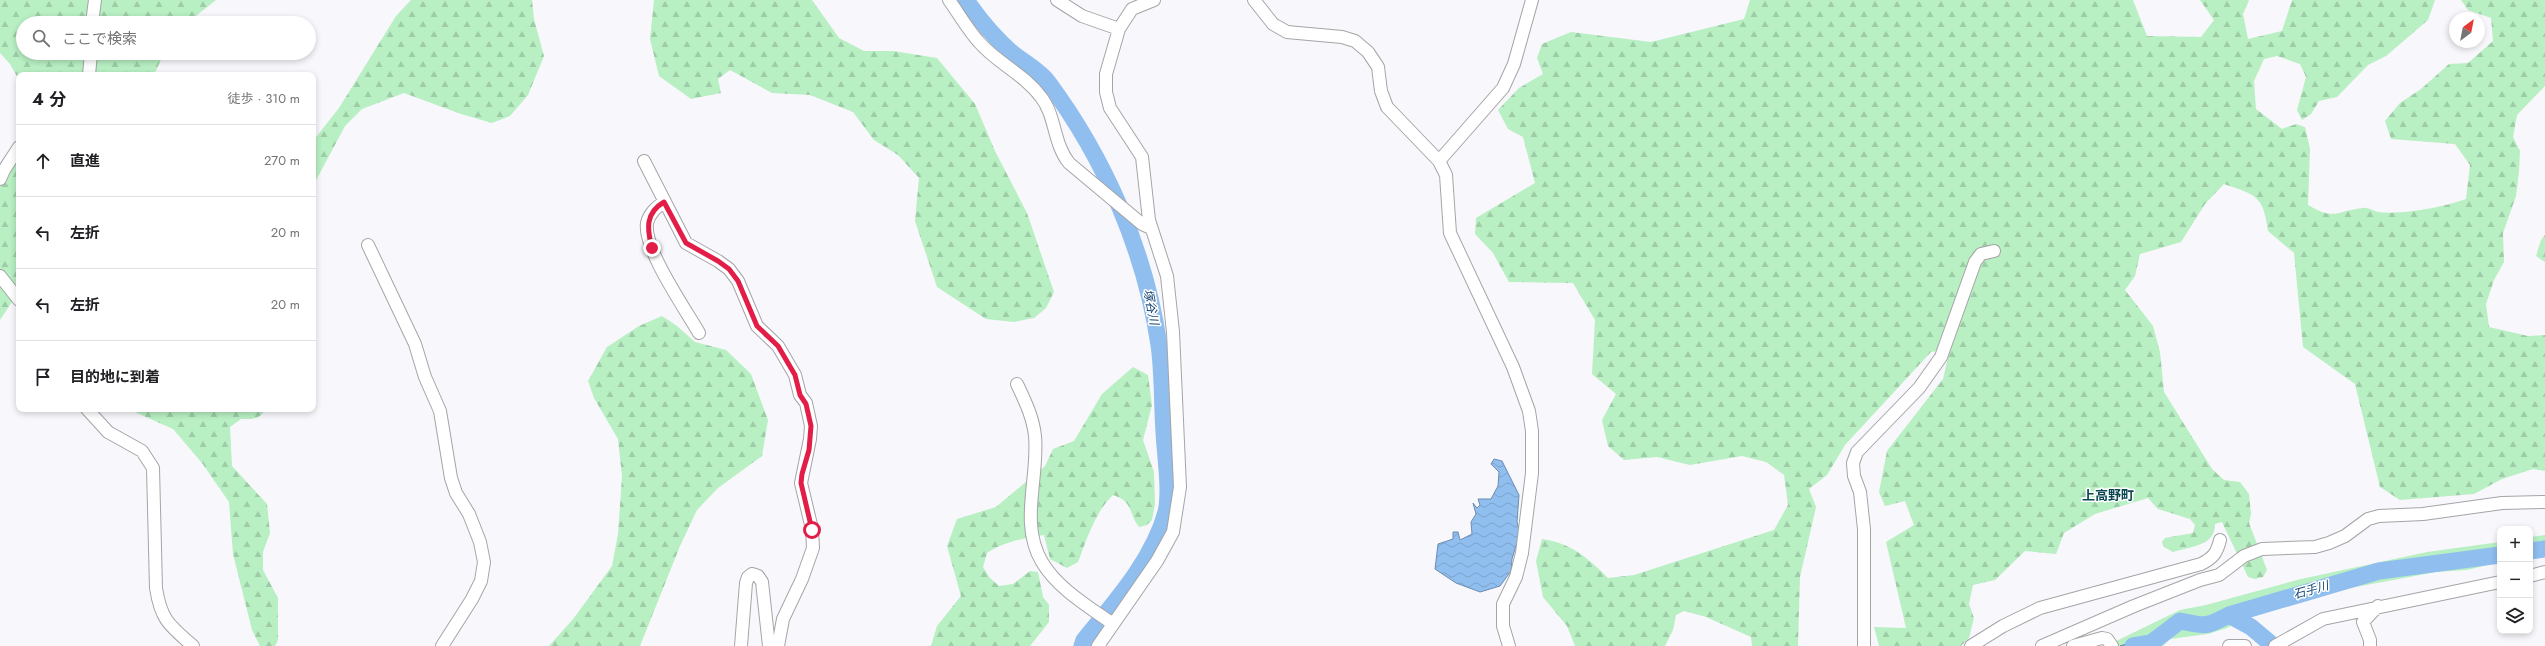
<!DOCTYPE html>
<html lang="ja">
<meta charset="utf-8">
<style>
body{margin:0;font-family:Jost,"Noto Sans JP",sans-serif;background:#f2f2f2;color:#202124}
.controls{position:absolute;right:12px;bottom:12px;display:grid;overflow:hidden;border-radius:8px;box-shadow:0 2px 6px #0003}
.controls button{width:36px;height:36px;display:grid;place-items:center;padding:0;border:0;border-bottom:1px solid #e0e0e0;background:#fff;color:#202124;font:20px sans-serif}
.compass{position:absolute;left:2449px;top:12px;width:36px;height:36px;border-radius:50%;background:#fff;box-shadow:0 2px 6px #0003;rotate:32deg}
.stop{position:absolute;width:12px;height:12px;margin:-9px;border:3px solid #e11d48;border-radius:50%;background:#fff}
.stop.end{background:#e11d48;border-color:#fff;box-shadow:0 1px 4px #0008}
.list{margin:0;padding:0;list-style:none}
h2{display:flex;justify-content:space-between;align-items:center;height:52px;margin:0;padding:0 16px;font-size:17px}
h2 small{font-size:13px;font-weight:400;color:#757577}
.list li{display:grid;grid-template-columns:26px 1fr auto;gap:12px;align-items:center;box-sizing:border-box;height:72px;padding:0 16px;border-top:1px solid #e0e0e0}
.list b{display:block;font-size:15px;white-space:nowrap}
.list em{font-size:13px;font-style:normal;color:#757577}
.icon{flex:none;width:22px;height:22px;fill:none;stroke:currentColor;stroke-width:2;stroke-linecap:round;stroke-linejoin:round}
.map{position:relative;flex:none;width:2545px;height:646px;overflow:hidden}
.search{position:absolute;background:#fff;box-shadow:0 2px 6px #0003;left:16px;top:16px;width:300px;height:44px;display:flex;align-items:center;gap:10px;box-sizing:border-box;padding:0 14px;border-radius:22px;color:#757577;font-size:15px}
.panel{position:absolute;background:#fff;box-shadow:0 2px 6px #0003;left:16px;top:72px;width:300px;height:340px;border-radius:8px}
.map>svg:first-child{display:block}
</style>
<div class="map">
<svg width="2545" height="646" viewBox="0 0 2545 646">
<defs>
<pattern id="forest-firs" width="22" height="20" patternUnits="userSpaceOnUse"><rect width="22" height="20" fill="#b8efc3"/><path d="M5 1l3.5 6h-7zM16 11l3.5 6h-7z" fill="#9ecca7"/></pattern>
<pattern id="water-waves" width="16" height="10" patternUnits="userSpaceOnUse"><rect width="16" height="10" fill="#8fbeef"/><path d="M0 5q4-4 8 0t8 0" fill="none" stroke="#7ba3cc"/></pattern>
</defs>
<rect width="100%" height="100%" fill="#f8f7fb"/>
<!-- grass -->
<path fill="#b8efc3" d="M 2545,535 L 2545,556 L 2530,558 L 2530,537 Z
M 2500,542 L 2500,562 L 2467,570 L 2436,572 L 2329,592 L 2263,610 L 2227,628 L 2208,634 L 2170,639 L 2163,646 L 2157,646 L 2167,630 L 2120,646 L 2106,646 L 2180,610 L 2206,605 L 2301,579 L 2427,552 Z"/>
<!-- forest -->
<path fill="url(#forest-firs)" d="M 0,0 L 216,0 L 187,23 L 23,23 L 23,53 L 164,53 L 154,75 L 19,75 L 19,80 L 10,64 L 0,53 Z
M 411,0 L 532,0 L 534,19 L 544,56 L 528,95 L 510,116 L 492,123 L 461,114 L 404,93 L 362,109 L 345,126 L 313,186 L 313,141 L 339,108 L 396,16 Z
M 654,0 L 812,0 L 839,38 L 864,51 L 893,51 L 937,58 L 975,104 L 995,151 L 1027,213 L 1054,292 L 1046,308 L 1034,318 L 1014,322 L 986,319 L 937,287 L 915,221 L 919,178 L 898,155 L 874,140 L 853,112 L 810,95 L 772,93 L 730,70 L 718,79 L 721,93 L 691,99 L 659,76 L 650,39 Z
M 1750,0 L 2133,0 L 2147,36 L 2201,37 L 2214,20 L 2200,0 L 2249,0 L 2243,14 L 2248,39 L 2282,31 L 2292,0 L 2435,0 L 2428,20 L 2386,56 L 2368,65 L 2337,97 L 2319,101 L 2311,114 L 2302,120 L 2297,110 L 2306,77 L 2300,64 L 2277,56 L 2264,59 L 2254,81 L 2256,109 L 2282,129 L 2296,124 L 2305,127 L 2310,149 L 2308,205 C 2335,221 2336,211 2363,208 C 2368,207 2373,211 2378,212 C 2402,215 2444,207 2466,199 L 2470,165 L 2455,144 L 2391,139 L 2385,121 L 2400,103 L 2421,89 L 2449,64 L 2468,63 L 2493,41 L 2491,18 L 2468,10 L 2461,0 L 2545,0 L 2545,86 L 2517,115 L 2513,137 L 2520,151 L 2519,172 L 2516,196 L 2503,233 L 2504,262 L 2494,280 L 2486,304 L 2489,327 L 2528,336 L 2545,335 L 2545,471 L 2533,469 L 2502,479 L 2474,494 L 2400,500 L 2380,487 L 2355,384 L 2303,347 L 2294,253 L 2268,231 C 2263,195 2256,195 2224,184 L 2205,204 L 2181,242 L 2140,254 L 2135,276 L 2125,290 L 2153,326 L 2160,352 L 2164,392 L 2212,469 L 2224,480 L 2240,482 L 2249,494 L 2251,514 L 2249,523 L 2267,570 L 2263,577 L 2255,579 L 2248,577 L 2222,522 L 2215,524 C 2215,546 2192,546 2173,552 L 2164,547 L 2162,542 L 2165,538 L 2193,533 L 2195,525 L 2190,519 L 2158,509 L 2148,498 L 2095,514 L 2064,533 L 2056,554 L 2025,551 L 1995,580 L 1973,585 L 1969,604 L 1974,618 L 1969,638 L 1961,646 L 1879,646 L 1874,627 L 1906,628 L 1886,542 L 1914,525 L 1905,501 L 1885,506 L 1879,492 L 1887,451 L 1943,379 L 1950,349 L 1931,352 L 1845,445 L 1827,475 L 1809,489 L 1816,507 L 1800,577 L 1798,646 L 1752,646 L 1751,637 L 1706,617 L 1684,611 L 1676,615 L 1673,630 L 1665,646 L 1575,646 L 1567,626 L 1543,597 L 1536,561 L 1542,539 C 1571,543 1588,558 1608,578 L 1634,575 L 1774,530 L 1788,505 L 1784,475 L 1766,462 L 1742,456 L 1690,465 L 1657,457 L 1624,460 L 1608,446 L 1602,420 L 1616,394 L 1592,374 L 1595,320 L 1573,283 L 1509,282 L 1493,253 L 1475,234 L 1476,218 L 1535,183 L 1523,137 L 1508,129 L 1498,110 L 1519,88 L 1543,74 L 1537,58 L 1542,44 L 1571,32 L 1651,42 L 1744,19 Z
M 19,156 L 19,296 L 16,296 L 0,320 L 0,173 Z
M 2545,235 L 2545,262 L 2536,256 L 2541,240 Z
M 662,316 L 677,326 L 695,342 L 726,350 L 751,374 L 768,420 L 762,456 L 718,488 L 697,510 L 680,546 L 640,646 L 549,646 L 574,618 L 612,566 L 618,534 L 622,476 L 618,439 L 594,398 L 588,381 L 607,347 L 639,326 Z
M 1133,367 L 1148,375 L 1152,405 L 1143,440 L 1154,472 L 1155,504 L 1152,520 L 1147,525 L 1139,527 C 1128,513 1134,502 1113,495 C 1095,512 1087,539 1078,562 L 1067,568 L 1050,559 L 1044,535 C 1022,539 1005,541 987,553 L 983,567 L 990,578 L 999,586 L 1013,584 L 1030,571 L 1038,572 L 1043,597 L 1049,605 L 1049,622 L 1030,646 L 931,646 L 937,626 L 961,596 L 947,546 L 957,519 L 996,507 L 1045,466 L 1053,449 L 1074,441 L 1102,394 Z
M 132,409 L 265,409 C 260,420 252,419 241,419 L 230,427 L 232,466 L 267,504 L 270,533 L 263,552 L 263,570 L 278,598 L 278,640 L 275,646 L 260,646 L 252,630 L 233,554 L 229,502 L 202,463 L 173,429 L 137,413 Z"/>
<!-- water -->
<path fill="url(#water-waves)" stroke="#6c8db0" d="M 1494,459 L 1502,461 L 1519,495 L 1517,522 L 1520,533 L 1512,559 L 1511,571 L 1500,586 L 1480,592 L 1456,583 L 1435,569 L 1438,544 L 1453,539 L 1453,532 L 1458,532 L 1460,540 L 1472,534 L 1471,522 L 1476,514 L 1473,503 L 1477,508 L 1480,505 L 1478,499 L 1491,499 L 1498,486 L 1499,472 L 1491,464 Z
M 2168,630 L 2157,646 L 2120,646 Z"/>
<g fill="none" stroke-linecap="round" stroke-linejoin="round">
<!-- river -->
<path stroke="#8fbeef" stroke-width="17" d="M 966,0 C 979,19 994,37 1011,52 C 1023,62 1039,70 1048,82 C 1105,159 1145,250 1159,345 C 1163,373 1162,403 1164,432 C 1165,455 1171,491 1166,512 C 1153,560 1115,602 1084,640 L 1082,646
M 2530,551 L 2545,549
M 2229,615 L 2251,627 L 2270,643
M 2133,646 L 2151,643 L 2180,621 C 2207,626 2204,628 2229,615 L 2379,571 L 2500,555"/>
<!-- minor casing -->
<g stroke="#a5a4a7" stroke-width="14">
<path id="minor" d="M 949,0 C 959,14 968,30 979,42 C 997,63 1024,74 1041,97 C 1056,116 1053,143 1069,163 L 1142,224 L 1151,228
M 1057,0 L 1082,16 L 1119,29
M 1254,0 L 1273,24 L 1287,32 L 1342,37 L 1355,41 L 1368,52 L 1378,67 L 1381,91 L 1387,107 L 1439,161 L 1446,175 L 1450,233 L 1513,367 L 1529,411 L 1532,431 L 1532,473 L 1522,553 L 1516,577 L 1503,604 L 1503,626 L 1509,646
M 92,23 L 95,0
M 89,75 L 91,53
M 644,161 L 686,243 L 718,261 L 729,269 L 738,281 L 757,326 L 778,346 L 795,375 L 800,395 L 806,403 L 811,426 L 810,439 L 801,483 L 812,529 L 813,548 L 802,579 L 783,619 L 778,646
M 1439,161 L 1503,88 L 1514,64 L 1532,0
M 0,179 L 4,170 L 19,147
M 664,202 C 657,206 649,214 647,223 C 643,249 686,310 699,333
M 368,245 L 415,344 L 425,377 L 440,411 L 451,478 L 456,493 L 469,514 L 480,542 L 484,562 L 481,581 L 472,599 L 442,646
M 0,276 L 19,300
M 1017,384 C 1025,401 1033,417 1035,436 C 1039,477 1019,524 1042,562 C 1057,588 1089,607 1113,624
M 87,409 L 108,432 L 142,451 L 153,468 L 156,588 C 161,620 169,625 193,646
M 2530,576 L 2545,572
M 741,646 L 746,583 L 748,577 L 752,574 L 758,576 L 762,582 L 769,646
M 1098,646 L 1157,561 L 1173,532 L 1180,487 L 1173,332 L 1167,276 L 1149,220 L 1142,157 L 1110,108 L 1106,92 L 1106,74 L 1119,29 L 1132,9 L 1154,0
M 1864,646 L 1864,529 L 1860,492 L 1854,476 L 1853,463 L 1857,452 L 1919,388 L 1941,357 L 1975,262 L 1981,254 L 1994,251
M 1971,646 L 2003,626 L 2040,608 L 2201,564 C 2213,558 2217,553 2220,540
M 2042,646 L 2134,606 L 2200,580 L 2219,575 L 2244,556 L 2262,549 L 2315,547 L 2329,543 L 2345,536 L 2368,519 L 2379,516 L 2423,514 L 2502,503 L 2545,502
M 2073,646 L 2102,638 L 2107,639 L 2112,646
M 2229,646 L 2245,646
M 2275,646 L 2323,619 L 2500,582
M 2370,646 L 2370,640 L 2363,622 L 2378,606"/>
</g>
<!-- minor -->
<use href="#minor" stroke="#fff" stroke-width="12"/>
</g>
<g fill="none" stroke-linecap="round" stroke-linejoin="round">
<!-- route -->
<path stroke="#e11d48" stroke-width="5" d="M 652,248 C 647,229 645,213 664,202 L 686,243 L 718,261 L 729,269 L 738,281 L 757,326 L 778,346 L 795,375 L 800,395 L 806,404 L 811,426 L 809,450 L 802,474 L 801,483 L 812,530"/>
</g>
<g text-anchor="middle" stroke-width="3" stroke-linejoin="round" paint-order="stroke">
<!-- water labels -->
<g font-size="12" font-style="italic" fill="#11426f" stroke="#fff">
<text transform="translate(1151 307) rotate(79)" y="4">塚谷川</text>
<text transform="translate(2311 590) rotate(-16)" y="4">石手川</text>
</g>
<!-- quarter labels -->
<g font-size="13" font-weight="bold" fill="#0a4652" stroke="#fff">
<text x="2108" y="500">上高野町</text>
</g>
</g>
</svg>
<div class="controls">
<button>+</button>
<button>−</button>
<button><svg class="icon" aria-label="layers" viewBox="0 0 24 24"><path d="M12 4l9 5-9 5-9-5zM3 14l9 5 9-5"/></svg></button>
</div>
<svg class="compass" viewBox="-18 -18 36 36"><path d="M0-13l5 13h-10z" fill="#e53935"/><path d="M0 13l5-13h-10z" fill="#757577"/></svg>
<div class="stop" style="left:812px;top:530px"></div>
<div class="stop end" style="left:652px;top:248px"></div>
<div class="search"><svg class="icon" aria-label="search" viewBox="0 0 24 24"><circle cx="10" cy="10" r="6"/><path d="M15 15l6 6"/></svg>ここで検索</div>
<section class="panel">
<h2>4 分<small>徒歩 · 310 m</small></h2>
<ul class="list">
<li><svg class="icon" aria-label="ahead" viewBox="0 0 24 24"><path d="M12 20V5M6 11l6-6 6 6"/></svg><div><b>直進</b></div><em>270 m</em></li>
<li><svg class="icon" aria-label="left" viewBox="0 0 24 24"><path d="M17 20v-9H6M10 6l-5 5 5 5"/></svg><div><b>左折</b></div><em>20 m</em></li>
<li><svg class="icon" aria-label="left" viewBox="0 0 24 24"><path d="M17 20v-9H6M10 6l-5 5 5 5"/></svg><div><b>左折</b></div><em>20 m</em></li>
<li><svg class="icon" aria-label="arrive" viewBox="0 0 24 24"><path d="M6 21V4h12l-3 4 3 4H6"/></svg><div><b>目的地に到着</b></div></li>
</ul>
</section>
</div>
